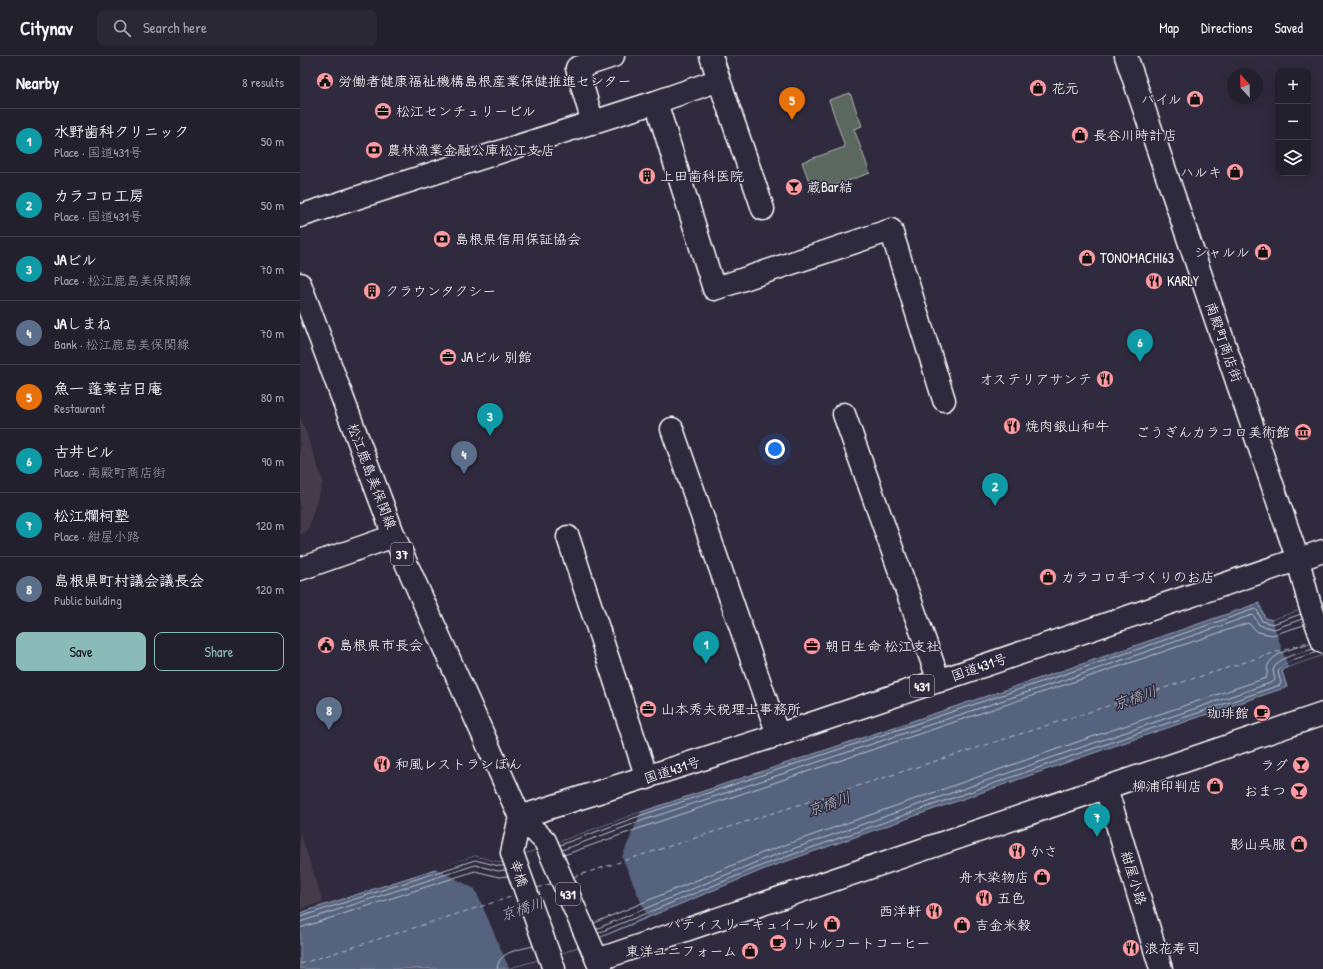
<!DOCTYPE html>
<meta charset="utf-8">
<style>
body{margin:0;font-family:"Patrick Hand","Klee One",sans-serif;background:#2b2836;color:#f1f3f6}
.controls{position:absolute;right:12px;top:12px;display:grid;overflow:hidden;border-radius:8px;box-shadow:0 4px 16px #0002}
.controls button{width:36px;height:36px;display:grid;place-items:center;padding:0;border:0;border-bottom:1px solid #403e4a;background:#23202e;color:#f1f3f6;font:20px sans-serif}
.compass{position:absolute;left:927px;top:12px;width:36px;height:36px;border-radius:50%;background:#23202e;box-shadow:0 4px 16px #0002;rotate:338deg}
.you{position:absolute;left:475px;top:393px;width:14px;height:14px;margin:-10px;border:3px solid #fff;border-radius:50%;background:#1a73e8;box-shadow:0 0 0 6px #1a73e833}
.badge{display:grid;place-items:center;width:26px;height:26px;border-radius:50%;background:#8bbbb9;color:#fff;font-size:13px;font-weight:700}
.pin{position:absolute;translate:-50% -33px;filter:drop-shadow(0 1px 2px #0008)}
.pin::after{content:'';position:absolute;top:21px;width:14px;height:12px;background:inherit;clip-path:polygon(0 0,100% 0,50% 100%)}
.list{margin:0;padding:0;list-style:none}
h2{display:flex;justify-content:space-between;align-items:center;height:52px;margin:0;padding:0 16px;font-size:17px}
h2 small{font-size:13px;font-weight:400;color:#a3a3aa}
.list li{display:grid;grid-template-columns:26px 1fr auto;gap:12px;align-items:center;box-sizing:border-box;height:64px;padding:0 16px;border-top:1px solid #403e4a}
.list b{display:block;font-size:15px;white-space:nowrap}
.list p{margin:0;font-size:13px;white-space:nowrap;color:#a3a3aa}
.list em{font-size:13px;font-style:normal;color:#a3a3aa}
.actions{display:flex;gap:8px;padding:12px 16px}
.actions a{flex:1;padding:9px 0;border:1px solid #8bbbb9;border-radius:8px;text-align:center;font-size:14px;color:#8bbbb9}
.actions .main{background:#8bbbb9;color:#111}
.icon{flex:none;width:22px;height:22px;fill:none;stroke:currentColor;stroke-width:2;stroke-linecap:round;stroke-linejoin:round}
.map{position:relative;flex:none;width:1023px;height:913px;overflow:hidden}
header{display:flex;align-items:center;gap:24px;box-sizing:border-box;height:56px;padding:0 20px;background:#23202e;border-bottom:1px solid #403e4a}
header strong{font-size:19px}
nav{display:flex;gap:22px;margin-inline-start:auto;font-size:14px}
.search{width:280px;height:36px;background:#2b2836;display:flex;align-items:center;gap:10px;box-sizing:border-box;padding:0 14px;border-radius:8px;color:#a3a3aa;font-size:15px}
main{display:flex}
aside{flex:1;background:#23202e}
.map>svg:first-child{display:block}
</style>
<header>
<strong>Citynav</strong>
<div class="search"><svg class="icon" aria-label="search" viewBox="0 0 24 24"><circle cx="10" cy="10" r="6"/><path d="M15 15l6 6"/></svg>Search here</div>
<nav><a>Map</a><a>Directions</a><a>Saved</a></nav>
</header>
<main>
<aside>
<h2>Nearby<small>8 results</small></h2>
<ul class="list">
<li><span class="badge" style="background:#0f9aa8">1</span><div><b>水野歯科クリニック</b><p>Place · 国道431号</p></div><em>50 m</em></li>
<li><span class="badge" style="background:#0f9aa8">2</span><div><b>カラコロ工房</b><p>Place · 国道431号</p></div><em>50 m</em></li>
<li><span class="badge" style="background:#0f9aa8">3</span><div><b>JAビル</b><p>Place · 松江鹿島美保関線</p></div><em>70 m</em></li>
<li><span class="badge" style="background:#5c6f8a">4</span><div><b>JAしまね</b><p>Bank · 松江鹿島美保関線</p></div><em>70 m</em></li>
<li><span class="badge" style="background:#e8710a">5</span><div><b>魚一 蓬莱吉日庵</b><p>Restaurant</p></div><em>80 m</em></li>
<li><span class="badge" style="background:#0f9aa8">6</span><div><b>古井ビル</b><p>Place · 南殿町商店街</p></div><em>90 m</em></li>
<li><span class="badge" style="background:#0f9aa8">7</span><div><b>松江爛柯塾</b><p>Place · 紺屋小路</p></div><em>120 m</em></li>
<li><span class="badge" style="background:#5c6f8a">8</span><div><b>島根県町村議会議長会</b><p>Public building</p></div><em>120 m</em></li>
</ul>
<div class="actions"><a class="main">Save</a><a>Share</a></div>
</aside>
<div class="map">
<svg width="1023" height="913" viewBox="0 0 1023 913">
<rect width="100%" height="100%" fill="#2f2a3d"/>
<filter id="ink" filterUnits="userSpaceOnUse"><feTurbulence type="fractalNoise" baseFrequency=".025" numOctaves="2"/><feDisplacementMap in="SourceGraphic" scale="8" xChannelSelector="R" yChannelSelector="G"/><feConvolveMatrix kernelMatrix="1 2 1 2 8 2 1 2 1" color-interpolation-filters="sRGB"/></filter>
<g filter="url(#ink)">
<!-- built -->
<path fill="#453a4a" d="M 0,360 L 23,425 L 7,476 L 0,478 Z
M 0,776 L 23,846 L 0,853 Z"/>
<!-- green -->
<path fill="#5a685e" stroke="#acb4ae" d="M 550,37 L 562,70 L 554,73 L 570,117 L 513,137 L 502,106 L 545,91 L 529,44 Z"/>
<!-- water -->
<path fill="#54637e" stroke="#98a1b2" d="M 1023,546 L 1023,599 L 988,611 L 982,615 L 987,631 L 785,700 L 467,812 L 265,896 L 206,913 L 0,913 L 0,857 L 175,800 L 201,807 L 341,756 L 779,609 L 959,547 L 965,562 L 972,564 Z"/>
<!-- pier -->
<path fill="#2f2a3d" d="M 1023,546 L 1023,599 L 988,611 L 972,564 Z
M 341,756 L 322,801 L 347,860 L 265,896 L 209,912 L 175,833 L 135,812 L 175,800 L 201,807 Z"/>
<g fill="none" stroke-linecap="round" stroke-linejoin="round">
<!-- shore -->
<path stroke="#bbc1cb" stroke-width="1" d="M 260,789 L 342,759 L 780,613 L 955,553 L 957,554 L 962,565 L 973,568 L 1001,558
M 262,794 L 344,764 L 782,618 L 952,559 L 954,560 L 959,569 L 974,573 L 1002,563
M 264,799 L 346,770 L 948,567 L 958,576 L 972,579 L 1004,569
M 0,861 L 175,804 L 199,810 L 204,810
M 0,866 L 175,809 L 198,815 L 205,814
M 294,867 L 462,797 L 780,685 L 966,622 C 968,618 966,612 969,607 C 977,595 998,591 1011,587
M 0,872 L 175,815 L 199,821 L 208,820
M 296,873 L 464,803 L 782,691 L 973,626 L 975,624 L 973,614 C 978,600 1001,597 1013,593
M 298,877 L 466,808 L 783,696 L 980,629 L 981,627 L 978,616 C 982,604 1007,600 1018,596
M 197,913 C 198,895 219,894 233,890"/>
<!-- ferry -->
<path stroke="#b2b9c5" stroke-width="1" stroke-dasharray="5 4" stroke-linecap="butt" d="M 273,821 L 1011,585
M 237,832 L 253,827
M 0,908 L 217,839"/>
<!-- street casing -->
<g stroke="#fff" stroke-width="25">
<path id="street" d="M 826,0 L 998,504 L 1009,546 L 1023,586
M 419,24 L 463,153
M 356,46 L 419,24 L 411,0
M 293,67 L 277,12 L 313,0
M 0,160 L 356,46 L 414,233 L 591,174 L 644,344
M 544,358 L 639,625
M 372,373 L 478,679
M 268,481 L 347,722
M 806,732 L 861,913
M 297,904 L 1023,658"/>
</g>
<!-- secondary casing -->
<g stroke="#fff" stroke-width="25">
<path id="secondary" d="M 0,513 L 94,480"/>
</g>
<!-- primary casing -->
<g stroke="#fff" stroke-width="25">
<path id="primary" d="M 0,228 L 94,480 L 220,761"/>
</g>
<!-- highway casing -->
<g stroke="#fff" stroke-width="25">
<path id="highway" d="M 220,761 L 478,679 L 1023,495
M 220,761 L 245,785 L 301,913
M 220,761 L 212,797 L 254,913"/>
</g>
<!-- street -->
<use href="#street" stroke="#2f2a3d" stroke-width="22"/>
<!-- secondary -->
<use href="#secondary" stroke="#2f2a3d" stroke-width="22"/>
<!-- primary -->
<use href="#primary" stroke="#2f2a3d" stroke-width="22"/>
<!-- highway -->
<use href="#highway" stroke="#2f2a3d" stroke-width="22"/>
</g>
</g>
<!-- icons -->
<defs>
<g id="civic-disc" transform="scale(0.9)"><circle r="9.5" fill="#ff9aa2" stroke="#2f2a3d"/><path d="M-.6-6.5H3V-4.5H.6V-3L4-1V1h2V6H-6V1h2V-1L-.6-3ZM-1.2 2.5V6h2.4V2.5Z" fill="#111"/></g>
<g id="shop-disc" transform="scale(0.9)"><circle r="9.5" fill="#ff9aa2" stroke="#2f2a3d"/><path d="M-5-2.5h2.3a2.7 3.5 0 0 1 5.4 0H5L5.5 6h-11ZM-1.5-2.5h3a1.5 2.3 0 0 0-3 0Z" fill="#111"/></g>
<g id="office-disc" transform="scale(0.9)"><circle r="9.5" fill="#ff9aa2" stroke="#2f2a3d"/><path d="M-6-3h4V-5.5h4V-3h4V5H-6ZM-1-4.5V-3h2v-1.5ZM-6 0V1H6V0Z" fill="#111"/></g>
<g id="bank-disc" transform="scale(0.9)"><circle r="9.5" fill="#ff9aa2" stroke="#2f2a3d"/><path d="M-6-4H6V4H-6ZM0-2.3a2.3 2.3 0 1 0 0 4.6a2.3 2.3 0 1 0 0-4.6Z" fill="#111"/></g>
<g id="building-disc" transform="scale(0.9)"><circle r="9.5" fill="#ff9aa2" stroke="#2f2a3d"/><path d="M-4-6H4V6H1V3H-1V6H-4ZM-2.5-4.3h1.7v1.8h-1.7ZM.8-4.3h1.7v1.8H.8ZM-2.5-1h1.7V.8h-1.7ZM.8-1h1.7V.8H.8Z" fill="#111"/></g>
<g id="bar-disc" transform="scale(0.9)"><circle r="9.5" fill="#ff9aa2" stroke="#2f2a3d"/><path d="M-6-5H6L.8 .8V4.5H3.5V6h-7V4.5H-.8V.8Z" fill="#111"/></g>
<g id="restaurant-disc" transform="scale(0.9)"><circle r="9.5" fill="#ff9aa2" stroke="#2f2a3d"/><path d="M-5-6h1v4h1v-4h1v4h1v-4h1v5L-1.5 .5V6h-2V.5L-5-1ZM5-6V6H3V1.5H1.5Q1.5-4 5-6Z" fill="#111"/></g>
<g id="museum-disc" transform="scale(0.9)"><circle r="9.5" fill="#ff9aa2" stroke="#2f2a3d"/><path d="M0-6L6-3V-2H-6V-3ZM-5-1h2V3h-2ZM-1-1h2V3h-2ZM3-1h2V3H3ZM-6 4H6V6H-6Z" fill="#111"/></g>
<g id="cafe-disc" transform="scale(0.9)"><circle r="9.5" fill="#ff9aa2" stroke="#2f2a3d"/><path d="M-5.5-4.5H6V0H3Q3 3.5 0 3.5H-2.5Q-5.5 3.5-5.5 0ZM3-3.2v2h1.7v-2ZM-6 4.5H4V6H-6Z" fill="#111"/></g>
</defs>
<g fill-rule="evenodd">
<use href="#civic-disc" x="25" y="25"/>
<use href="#shop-disc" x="738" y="32"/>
<use href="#shop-disc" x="895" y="43"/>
<use href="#office-disc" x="83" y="55"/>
<use href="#shop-disc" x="780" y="79"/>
<use href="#bank-disc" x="74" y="94"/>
<use href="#shop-disc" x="935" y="116"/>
<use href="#building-disc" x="347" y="120"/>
<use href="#bar-disc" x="494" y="131"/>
<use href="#bank-disc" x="142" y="183"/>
<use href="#shop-disc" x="963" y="196"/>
<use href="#shop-disc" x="787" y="202"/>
<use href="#restaurant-disc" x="854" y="225"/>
<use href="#building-disc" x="72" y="235"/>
<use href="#office-disc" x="148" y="301"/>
<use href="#restaurant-disc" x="805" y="323"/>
<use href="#restaurant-disc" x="712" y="370"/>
<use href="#museum-disc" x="1003" y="376"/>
<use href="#shop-disc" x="748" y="521"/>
<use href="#civic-disc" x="26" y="589"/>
<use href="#office-disc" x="512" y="590"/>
<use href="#office-disc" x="348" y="653"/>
<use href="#cafe-disc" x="962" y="657"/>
<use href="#restaurant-disc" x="82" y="708"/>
<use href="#bar-disc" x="1001" y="709"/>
<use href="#shop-disc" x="915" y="730"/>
<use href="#bar-disc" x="999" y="735"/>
<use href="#shop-disc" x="999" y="788"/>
<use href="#restaurant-disc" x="717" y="795"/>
<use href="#shop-disc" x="742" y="821"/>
<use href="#restaurant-disc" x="684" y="842"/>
<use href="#restaurant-disc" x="634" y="855"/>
<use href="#shop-disc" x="532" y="868"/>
<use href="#shop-disc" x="662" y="869"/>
<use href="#cafe-disc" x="478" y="887"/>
<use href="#restaurant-disc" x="831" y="892"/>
<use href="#shop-disc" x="450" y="895"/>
</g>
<g text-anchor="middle" stroke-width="3" stroke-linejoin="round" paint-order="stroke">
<!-- shield labels -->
<g fill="#2f2a3d" stroke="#c1bfc5" stroke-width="1">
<rect x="91" y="487" width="22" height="22" rx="3"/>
<rect x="610" y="619" width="24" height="22" rx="3"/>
<rect x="256" y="827" width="24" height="22" rx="3"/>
</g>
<g font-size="13" font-weight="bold" fill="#fff">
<text x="102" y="503">37</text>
<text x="622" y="635">431</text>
<text x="268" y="843">431</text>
</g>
<!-- poi labels -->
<g font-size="14" fill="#fff" stroke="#2f2a3d" text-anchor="start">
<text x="38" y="30">労働者健康福祉機構島根産業保健推進センター</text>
<text x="751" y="37">花元</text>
<text x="882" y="48" text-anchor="end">パイル</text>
<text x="96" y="60">松江センチュリービル</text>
<text x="793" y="84">長谷川時計店</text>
<text x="87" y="99">農林漁業金融公庫松江支店</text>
<text x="922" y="121" text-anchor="end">ハルキ</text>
<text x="360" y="125">上田歯科医院</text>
<text x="507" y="136">蔵Bar結</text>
<text x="155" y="188">島根県信用保証協会</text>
<text x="950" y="201" text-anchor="end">シャルル</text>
<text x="800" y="207">TONOMACHI63</text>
<text x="867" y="230">KARLY</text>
<text x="85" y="240">クラウンタクシー</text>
<text x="161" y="306">JAビル 別館</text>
<text x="792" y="328" text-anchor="end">オステリアサンテ</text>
<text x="725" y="375">焼肉銀山和牛</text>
<text x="990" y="381" text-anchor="end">ごうぎんカラコロ美術館</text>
<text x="761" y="526">カラコロ手づくりのお店</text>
<text x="39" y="594">島根県市長会</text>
<text x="525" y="595">朝日生命 松江支社</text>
<text x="361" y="658">山本秀夫税理士事務所</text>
<text x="949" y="662" text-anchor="end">珈琲館</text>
<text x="95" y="713">和風レストランぼん</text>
<text x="988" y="714" text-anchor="end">ラグ</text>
<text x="902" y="735" text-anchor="end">柳浦印判店</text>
<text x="986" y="740" text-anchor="end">おまつ</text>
<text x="986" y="793" text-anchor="end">影山呉服</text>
<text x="730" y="800">かさ</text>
<text x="729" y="826" text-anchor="end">舟木染物店</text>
<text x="697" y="847">五色</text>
<text x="621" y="860" text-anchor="end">西洋軒</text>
<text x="519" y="873" text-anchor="end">パティスリーキュイール</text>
<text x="675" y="874">吉金米穀</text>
<text x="491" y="892">リトルコートコーヒー</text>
<text x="844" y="897">浪花寿司</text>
<text x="437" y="900" text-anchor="end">東洋ユニフォーム</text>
</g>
<!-- street labels -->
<g font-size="14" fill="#fff" stroke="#2f2a3d">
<text transform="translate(924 286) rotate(71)" y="5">南殿町商店街</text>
<text transform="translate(72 420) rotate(69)" y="5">松江鹿島美保関線</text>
<text transform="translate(679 611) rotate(-19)" y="5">国道431号</text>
<text transform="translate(372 714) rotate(-18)" y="5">国道431号</text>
<text transform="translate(219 817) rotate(71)" y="5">幸橋</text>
<text transform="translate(834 822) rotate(73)" y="5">紺屋小路</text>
</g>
<!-- water labels -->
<g font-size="15" font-style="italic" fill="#b2b9c5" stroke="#2f2a3d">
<text transform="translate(835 642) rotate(-19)" y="5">京橋川</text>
<text transform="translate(529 748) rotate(-19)" y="5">京橋川</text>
<text transform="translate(222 853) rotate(-18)" y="5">京橋川</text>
</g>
</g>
</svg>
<div class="controls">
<button>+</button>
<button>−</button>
<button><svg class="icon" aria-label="layers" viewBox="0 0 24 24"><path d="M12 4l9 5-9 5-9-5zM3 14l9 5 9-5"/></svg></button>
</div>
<svg class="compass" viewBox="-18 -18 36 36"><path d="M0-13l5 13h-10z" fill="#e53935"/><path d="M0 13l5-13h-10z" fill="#a3a3aa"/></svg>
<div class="you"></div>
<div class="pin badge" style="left:406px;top:608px;background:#0f9aa8">1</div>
<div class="pin badge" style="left:695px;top:450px;background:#0f9aa8">2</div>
<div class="pin badge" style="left:190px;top:380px;background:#0f9aa8">3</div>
<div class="pin badge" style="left:164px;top:418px;background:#5c6f8a">4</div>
<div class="pin badge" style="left:492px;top:64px;background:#e8710a">5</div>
<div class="pin badge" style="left:840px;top:306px;background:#0f9aa8">6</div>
<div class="pin badge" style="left:797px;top:781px;background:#0f9aa8">7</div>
<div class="pin badge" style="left:29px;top:674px;background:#5c6f8a">8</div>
</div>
</main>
